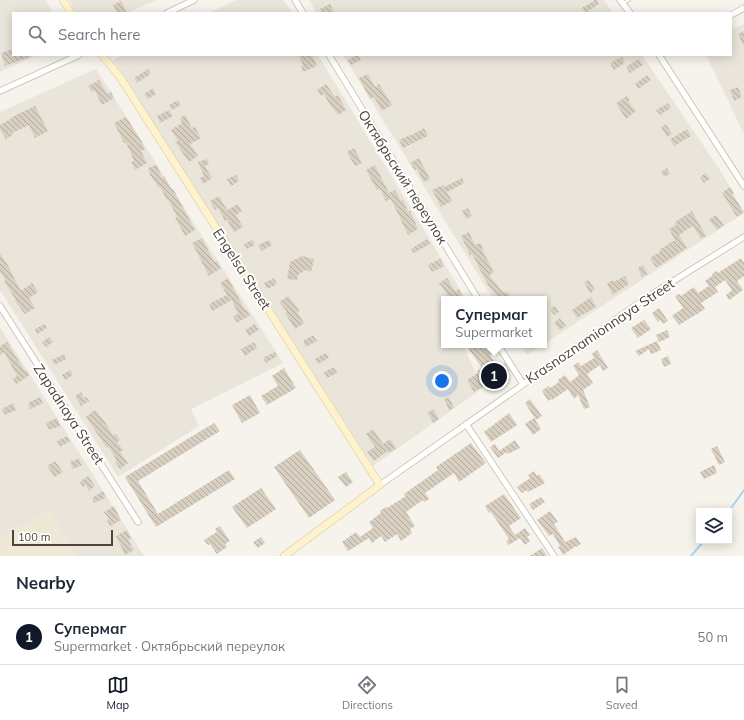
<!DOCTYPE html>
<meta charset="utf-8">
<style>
body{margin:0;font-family:Mulish,sans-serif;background:#f2f2f3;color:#1f2937}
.controls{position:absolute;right:12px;bottom:12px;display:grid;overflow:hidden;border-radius:0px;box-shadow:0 2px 10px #0003}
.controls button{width:36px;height:36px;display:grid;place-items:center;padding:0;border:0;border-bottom:1px solid #e0e1e3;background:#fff;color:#1f2937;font:20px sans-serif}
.scale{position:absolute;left:12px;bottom:10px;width:101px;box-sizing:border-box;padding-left:4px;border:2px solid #4b4439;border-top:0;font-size:11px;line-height:14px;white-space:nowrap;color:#4b4439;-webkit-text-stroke:3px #fff;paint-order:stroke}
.you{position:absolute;left:442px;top:381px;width:14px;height:14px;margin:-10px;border:3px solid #fff;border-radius:50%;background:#1a73e8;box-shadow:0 0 0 6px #1a73e833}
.badge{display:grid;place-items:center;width:26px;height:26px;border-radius:50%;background:#111827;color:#fff;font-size:13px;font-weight:700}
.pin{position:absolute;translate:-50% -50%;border:2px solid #fff;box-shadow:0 1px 4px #0006}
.popup{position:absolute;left:441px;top:296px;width:106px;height:52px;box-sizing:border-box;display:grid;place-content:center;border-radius:0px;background:#fff;filter:drop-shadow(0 1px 3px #0005);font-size:13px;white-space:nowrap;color:#747a83}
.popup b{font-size:15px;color:#1f2937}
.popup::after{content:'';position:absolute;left:50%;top:100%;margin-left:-8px;border:8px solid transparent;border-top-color:#fff}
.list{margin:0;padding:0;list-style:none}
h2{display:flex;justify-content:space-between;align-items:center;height:52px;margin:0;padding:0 16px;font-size:17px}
h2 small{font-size:13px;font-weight:400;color:#747a83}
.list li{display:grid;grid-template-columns:26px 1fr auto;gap:12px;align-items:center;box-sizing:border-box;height:56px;padding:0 16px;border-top:1px solid #e0e1e3}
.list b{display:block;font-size:15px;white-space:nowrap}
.list p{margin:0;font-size:13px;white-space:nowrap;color:#747a83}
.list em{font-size:13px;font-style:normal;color:#747a83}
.icon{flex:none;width:22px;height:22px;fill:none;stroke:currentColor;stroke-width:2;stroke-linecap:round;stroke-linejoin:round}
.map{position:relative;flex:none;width:744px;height:556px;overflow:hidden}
.search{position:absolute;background:#fff;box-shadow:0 2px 10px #0003;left:12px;right:12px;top:12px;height:44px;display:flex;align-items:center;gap:10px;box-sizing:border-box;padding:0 14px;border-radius:0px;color:#747a83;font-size:15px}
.sheet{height:108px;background:#fff}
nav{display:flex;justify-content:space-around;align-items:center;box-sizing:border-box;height:56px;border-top:1px solid #e0e1e3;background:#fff;font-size:11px;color:#747a83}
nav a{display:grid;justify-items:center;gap:2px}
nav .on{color:#111827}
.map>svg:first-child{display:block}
</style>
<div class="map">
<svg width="744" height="556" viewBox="0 0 744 556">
<defs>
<pattern id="building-back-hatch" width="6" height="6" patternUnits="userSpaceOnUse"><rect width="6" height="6" fill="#d8cfc1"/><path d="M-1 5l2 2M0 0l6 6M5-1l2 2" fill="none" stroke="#b1aa9e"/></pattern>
</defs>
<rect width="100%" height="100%" fill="#f6f3ec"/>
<!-- residential -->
<path fill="#eae5da" d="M 0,0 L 46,0 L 53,13 L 13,13 L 13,55 L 37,55 L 0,72 Z
M 69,0 L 156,0 L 127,13 L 76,13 Z
M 236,0 L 284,0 L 292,13 L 209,13 Z
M 309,0 L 604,0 L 613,13 L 317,13 Z
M 744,24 L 744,134 L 706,55 L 731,55 L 731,30 Z
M 123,55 L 318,55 L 466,299 L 444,299 L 444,345 L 463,345 L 483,388 L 373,466 L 113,60 Z
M 343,55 L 642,55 L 722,173 L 744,213 L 544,344 L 544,299 L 493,299 Z
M 96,69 L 283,363 L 191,409 L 199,426 L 118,477 L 0,290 L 0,112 Z
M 0,327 L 144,556 L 76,556 L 49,511 L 0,538 Z
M 521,345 L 542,345 L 527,355 Z"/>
<!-- education -->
<path fill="#efe8d6" d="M 49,511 L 76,556 L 0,556 L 0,538 Z"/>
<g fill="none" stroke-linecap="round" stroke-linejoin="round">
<!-- stream -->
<path stroke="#a9d4f2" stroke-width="2" d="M 729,511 L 744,490
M 691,556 L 704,541"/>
</g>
<!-- building -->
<path fill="url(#building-back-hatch)" d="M 595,0 L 597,0 L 599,4 L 585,13 L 582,8 Z
M 121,1 L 127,13 L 117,13 L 113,5 Z
M 330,4 L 334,13 L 322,13 L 320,9 Z
M 744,31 L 744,47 L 738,34 Z
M 13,49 L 13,55 L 35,55 L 5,66 L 1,53 Z
M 302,55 L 312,55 L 317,66 L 303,72 L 301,66 L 303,65 L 299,56 Z
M 356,55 L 358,55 L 361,60 L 351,65 L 348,60 Z
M 622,57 L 625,63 L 614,70 L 610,63 Z
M 639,59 L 643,65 L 630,73 L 626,67 Z
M 148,69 L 151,74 L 137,83 L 134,78 Z
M 368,74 L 375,87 L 379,84 L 392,105 L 382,111 L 374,97 L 370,99 L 359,78 Z
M 647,75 L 651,80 L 638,89 L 635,84 Z
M 99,80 L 107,94 L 111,92 L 114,98 L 102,105 L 95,91 L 92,92 L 88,86 Z
M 326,84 L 335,97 L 338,95 L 346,110 L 338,115 L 332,107 L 331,107 L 324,94 L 321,96 L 317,90 Z
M 738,87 L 742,97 L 734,101 L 730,90 Z
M 153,88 L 156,94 L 148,99 L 144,94 Z
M 627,96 L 630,100 L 628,101 L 636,111 L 626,119 L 616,103 Z
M 178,100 L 181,105 L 172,110 L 169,105 Z
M 668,103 L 671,108 L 660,115 L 656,110 Z
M 35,106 L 48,131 L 35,138 L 29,125 L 12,133 L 13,135 L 6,139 L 0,129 L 0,125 L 12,118 L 12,117 Z
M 169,110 L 173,116 L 160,123 L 157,116 Z
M 185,115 L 192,128 L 195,127 L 201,138 L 190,144 L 198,156 L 189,162 L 175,142 L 178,141 L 171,130 L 182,123 L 180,118 Z
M 126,117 L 142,142 L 145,149 L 141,151 L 147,163 L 135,170 L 131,162 L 134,161 L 126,142 L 124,143 L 114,123 Z
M 666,124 L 672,134 L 667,137 L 661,127 Z
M 424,128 L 428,136 L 403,148 L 399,140 L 410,135 L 410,136 Z
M 687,129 L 691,136 L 674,146 L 670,139 Z
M 354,148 L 362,163 L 355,166 L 347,152 Z
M 419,158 L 430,179 L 424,182 L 417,169 L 415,170 L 410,163 Z
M 207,159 L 209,164 L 205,166 L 212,178 L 203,184 L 200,178 L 204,176 L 198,162 Z
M 157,165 L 162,178 L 164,176 L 171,189 L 173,189 L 195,230 L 185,236 L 175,218 L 177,217 L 168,199 L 167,200 L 160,187 L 159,188 L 150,175 L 148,168 Z
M 375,165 L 389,193 L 395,190 L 401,201 L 403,200 L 408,212 L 410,211 L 418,229 L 408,235 L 391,199 L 386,201 L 380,189 L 377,190 L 366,170 Z
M 667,168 L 670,174 L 664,177 L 661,172 Z
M 706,173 L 710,179 L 704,183 L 700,177 Z
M 236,175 L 239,181 L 231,186 L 227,179 Z
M 462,178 L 464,183 L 447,192 L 452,201 L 441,207 L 432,190 L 443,185 L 444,187 Z
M 730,187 L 734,193 L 732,194 L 744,212 L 737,217 L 722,193 Z
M 219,196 L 227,210 L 238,204 L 242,211 L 236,215 L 243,227 L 234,232 L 227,220 L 225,221 L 218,208 L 215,210 L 210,201 Z
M 468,208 L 472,216 L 466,219 L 462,211 Z
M 692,211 L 706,236 L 701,239 L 693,226 L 679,235 L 687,248 L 656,268 L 650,258 L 660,252 L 659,250 L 675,240 L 669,229 L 676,225 L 675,222 Z
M 716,215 L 724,225 L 717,230 L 709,220 Z
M 469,232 L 475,245 L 480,243 L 483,248 L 482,249 L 494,273 L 489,275 L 504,293 L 506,291 L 510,296 L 505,299 L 500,299 L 488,285 L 472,254 L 470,255 L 461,236 Z
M 202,238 L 214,262 L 217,261 L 221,268 L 209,276 L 192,243 Z
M 427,239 L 430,244 L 414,253 L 411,249 Z
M 252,240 L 255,245 L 247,249 L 244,244 Z
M 269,240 L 272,245 L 262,251 L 258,245 Z
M 0,253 L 10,269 L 10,270 L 21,291 L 32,283 L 38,292 L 29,298 L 35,308 L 25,314 L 15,301 L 16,300 L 7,286 L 4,281 L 6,280 L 0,272 Z
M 302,256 L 314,259 L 311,272 L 305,270 L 298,275 L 297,280 L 287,279 L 290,262 Z
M 741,258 L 744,263 L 744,276 L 737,281 L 743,290 L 729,300 L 726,295 L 732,290 L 725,280 L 715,287 L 718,292 L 701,303 L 705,309 L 679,325 L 672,316 L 683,308 L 675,296 L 679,294 L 681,296 L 694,287 L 698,293 L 709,286 L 705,281 L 713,275 L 712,274 L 716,271 L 718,273 Z
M 440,259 L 444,266 L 432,272 L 428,265 Z
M 643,265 L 648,274 L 642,277 L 638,268 Z
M 625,276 L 629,284 L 613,295 L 607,284 L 613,280 L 614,282 Z
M 228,278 L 245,310 L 246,309 L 250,315 L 237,323 L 233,316 L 238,314 L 232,300 L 212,311 L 209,304 L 227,295 L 220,283 Z
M 274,278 L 277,284 L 267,289 L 264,283 Z
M 447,278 L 455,291 L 459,289 L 463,299 L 440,299 L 448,295 L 439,283 Z
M 589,280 L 595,290 L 590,293 L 584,282 Z
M 288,296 L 300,311 L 297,312 L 304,323 L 295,329 L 285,313 L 287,312 L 279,302 Z
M 591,297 L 596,307 L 577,318 L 572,310 Z
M 555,306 L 559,312 L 554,315 L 550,309 Z
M 659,308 L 668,321 L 663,324 L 660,320 L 658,322 L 652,313 Z
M 560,318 L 566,326 L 560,330 L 554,323 Z
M 644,320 L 651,329 L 638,338 L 631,328 Z
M 45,324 L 47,328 L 37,334 L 35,329 Z
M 255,324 L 259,330 L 249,336 L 245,330 Z
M 667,330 L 670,337 L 659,342 L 656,335 Z
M 313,335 L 317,341 L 306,347 L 303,341 Z
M 49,337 L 53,342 L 46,347 L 42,342 Z
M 657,341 L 661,350 L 651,354 L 649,349 L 639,356 L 635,351 Z
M 7,342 L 25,371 L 26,370 L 30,375 L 16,384 L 13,379 L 17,376 L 4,352 L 0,355 L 0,346 Z
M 254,342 L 257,348 L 245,356 L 241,349 Z
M 466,345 L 490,345 L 494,352 L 490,355 L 498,368 L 505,363 L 509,371 L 487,386 L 486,385 L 474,392 L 467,380 L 478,373 L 477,372 L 482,368 Z
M 597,350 L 608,368 L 603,371 L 600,365 L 587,374 L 593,383 L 583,390 L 590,407 L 584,409 L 578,395 L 574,399 L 568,389 L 552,400 L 551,399 L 548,401 L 542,391 L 548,386 L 550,388 L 559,382 L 558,380 L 565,375 L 570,382 L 579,375 L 573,366 L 578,362 L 581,366 L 594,358 L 592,354 Z
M 275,352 L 277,356 L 266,363 L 263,358 Z
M 326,353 L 329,358 L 318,364 L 315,359 Z
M 64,354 L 66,359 L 54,365 L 52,360 Z
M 668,356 L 671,364 L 664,367 L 661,359 Z
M 334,367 L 337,373 L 327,378 L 324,372 Z
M 284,368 L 296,388 L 267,405 L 261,396 L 278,386 L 272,376 Z
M 70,370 L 73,375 L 65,380 L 62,375 Z
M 81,392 L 84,398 L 86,397 L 89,401 L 81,406 L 75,396 Z
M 250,395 L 260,413 L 242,423 L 232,405 Z
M 40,397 L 43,403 L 30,409 L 28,403 Z
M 449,397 L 454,408 L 449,410 L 444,399 Z
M 530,399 L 542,416 L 536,420 L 525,403 Z
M 13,403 L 16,410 L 5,415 L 2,409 Z
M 433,409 L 439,419 L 434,423 L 427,413 Z
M 95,410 L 105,422 L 113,435 L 116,434 L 120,440 L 117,442 L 123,450 L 120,452 L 128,463 L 120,469 L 115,462 L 117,461 L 109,447 L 107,448 L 86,417 Z
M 509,413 L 517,425 L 491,442 L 484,432 Z
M 57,418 L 60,426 L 49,430 L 46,423 Z
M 534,418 L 541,429 L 533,435 L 525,424 Z
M 214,423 L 220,431 L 138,481 L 158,514 L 229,470 L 235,479 L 156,527 L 125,477 Z
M 373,429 L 383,444 L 390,439 L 396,448 L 389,453 L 388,451 L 374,461 L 367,452 L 375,447 L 366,434 Z
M 67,436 L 70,441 L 60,447 L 57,441 Z
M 515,440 L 520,448 L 508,454 L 507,452 L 498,458 L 490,447 L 495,444 L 499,451 Z
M 471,443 L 486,463 L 459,482 L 454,473 L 425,493 L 429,499 L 424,502 L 423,500 L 406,512 L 415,526 L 410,529 L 412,533 L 401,541 L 397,534 L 385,542 L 381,536 L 372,543 L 369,538 L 348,551 L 342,542 L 356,532 L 360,537 L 373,528 L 369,522 L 381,513 L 380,511 L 386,507 L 387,508 L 406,496 L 404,494 L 438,470 L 436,467 Z
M 717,446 L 725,462 L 719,465 L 711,449 Z
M 300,450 L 335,500 L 309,518 L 274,467 Z
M 79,458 L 82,465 L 73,469 L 70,462 Z
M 55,461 L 63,472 L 55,477 L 47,466 Z
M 714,465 L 717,473 L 704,479 L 700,472 Z
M 534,471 L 537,476 L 539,474 L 545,483 L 528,492 L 527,490 L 522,493 L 517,487 L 530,478 L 528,475 Z
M 346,472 L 353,482 L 346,487 L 338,477 Z
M 88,476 L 95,486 L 89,491 L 86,485 L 83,487 L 80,482 Z
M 261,488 L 276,509 L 247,528 L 232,507 Z
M 103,491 L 106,498 L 94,503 L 92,498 Z
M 504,494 L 521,518 L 509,526 L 515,535 L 525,528 L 530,535 L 527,537 L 530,541 L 525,545 L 520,538 L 509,545 L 506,541 L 509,539 L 491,512 L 489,513 L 485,506 Z
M 541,497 L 545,502 L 533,510 L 529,504 Z
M 114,506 L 121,520 L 110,526 L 107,520 L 109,519 L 104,512 Z
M 550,511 L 558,522 L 554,524 L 565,542 L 576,537 L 581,544 L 576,547 L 576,546 L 563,555 L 558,547 L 560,546 L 553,534 L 549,536 L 537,520 Z
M 220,526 L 230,541 L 225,544 L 227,547 L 217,554 L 210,544 L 208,545 L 204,540 L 217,532 L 215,529 Z
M 127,530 L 131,538 L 128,540 L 134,550 L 125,555 L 116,536 Z
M 261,537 L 265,543 L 258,548 L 253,542 Z
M 542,548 L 547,556 L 530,556 Z"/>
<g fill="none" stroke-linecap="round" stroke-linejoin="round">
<!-- service casing -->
<g stroke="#c2bbae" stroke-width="4">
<path id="service" d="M 623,3 L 629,0"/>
</g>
<!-- minor casing -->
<g stroke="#c2bbae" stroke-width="7">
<path id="minor" d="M 295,0 L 303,13
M 620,0 L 630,13
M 167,13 L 194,0
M 731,15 L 744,8
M 329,55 L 478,299
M 659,55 L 744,186
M 0,91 L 79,55
M 0,306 L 138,522
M 498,345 L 523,384
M 466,424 L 554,556
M 380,485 L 646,298 L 744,237"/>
</g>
<!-- secondary casing -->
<g stroke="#d6c79b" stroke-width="8">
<path id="secondary" d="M 63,0 L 71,13
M 102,55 L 120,77 L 380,485 L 284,556"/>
</g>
<!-- service -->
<use href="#service" stroke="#fff" stroke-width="2.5"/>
<!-- minor -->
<use href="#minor" stroke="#fff" stroke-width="5.5"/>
<!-- secondary -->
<use href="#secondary" stroke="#fff3cd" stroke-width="7"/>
</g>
<g text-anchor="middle" stroke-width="4" stroke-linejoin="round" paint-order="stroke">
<!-- street labels -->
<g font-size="14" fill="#4b4439" stroke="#fff">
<text transform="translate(403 177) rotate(58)" y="5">Октябрьский переулок</text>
<text transform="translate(242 269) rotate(57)" y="5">Engelsa Street</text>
<text transform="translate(600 331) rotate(-34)" y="5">Krasnoznamionnaya Street</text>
<text transform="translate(69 414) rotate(57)" y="5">Zapadnaya Street</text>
</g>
</g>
</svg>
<div class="controls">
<button><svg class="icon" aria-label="layers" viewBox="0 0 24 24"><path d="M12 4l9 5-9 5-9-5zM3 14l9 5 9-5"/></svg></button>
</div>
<div class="scale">100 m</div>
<div class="you"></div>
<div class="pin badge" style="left:494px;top:376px">1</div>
<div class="popup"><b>Супермаг</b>Supermarket</div>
<div class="search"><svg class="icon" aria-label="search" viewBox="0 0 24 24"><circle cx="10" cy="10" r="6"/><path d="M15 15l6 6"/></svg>Search here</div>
</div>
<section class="sheet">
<h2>Nearby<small></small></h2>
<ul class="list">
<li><span class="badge">1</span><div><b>Супермаг</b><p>Supermarket · Октябрьский переулок</p></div><em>50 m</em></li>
</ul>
</section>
<nav>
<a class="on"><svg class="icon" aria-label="map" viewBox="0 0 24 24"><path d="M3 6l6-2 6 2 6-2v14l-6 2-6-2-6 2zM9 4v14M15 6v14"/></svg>Map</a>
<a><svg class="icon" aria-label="directions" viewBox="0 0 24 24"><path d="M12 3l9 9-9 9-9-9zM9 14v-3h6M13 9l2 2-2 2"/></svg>Directions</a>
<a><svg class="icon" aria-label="saved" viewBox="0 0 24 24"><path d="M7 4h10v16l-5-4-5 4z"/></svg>Saved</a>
</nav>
